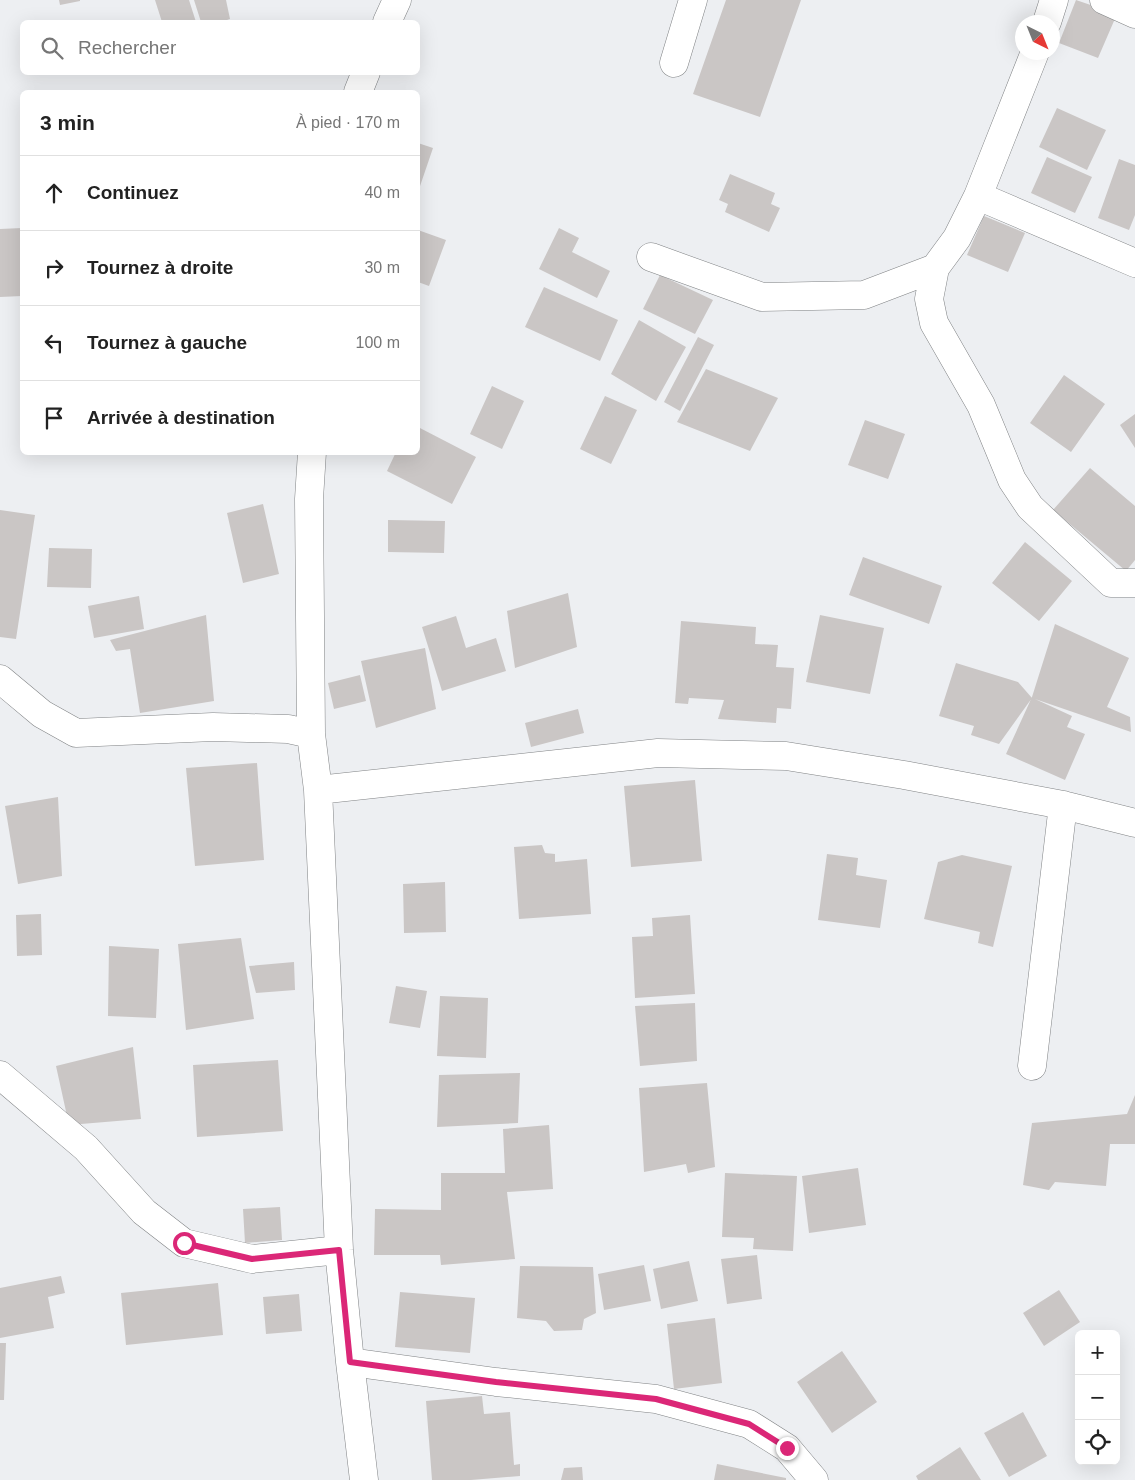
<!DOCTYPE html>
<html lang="fr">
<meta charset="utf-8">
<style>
body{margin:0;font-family:Arial,sans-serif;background:#f6f6f6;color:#222}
.controls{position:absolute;right:15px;bottom:15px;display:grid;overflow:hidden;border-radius:8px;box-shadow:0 5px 20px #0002}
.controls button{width:45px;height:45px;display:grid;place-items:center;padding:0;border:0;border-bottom:1px solid #e0e0e0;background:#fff;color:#222;font:25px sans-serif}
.compass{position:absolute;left:1015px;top:15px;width:45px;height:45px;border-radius:50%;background:#fff;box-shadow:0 5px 20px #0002;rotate:137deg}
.stop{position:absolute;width:15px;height:15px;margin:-11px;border:4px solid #db2777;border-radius:50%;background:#fff}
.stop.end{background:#db2777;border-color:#fff;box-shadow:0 1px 5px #0008}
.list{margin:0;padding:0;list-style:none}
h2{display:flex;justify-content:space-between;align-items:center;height:65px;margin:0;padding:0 20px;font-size:21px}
h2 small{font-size:16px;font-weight:400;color:#767676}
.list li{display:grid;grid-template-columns:32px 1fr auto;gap:15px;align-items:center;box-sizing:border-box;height:75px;padding:0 20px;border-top:1px solid #e0e0e0}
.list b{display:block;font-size:19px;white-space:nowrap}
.list em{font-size:16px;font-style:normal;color:#767676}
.icon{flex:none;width:28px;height:28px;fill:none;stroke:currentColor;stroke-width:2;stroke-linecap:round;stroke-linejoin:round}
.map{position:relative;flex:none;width:1135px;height:1480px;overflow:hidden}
.search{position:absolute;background:#fff;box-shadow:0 5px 20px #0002;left:20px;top:20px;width:400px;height:55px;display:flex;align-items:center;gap:12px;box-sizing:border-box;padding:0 18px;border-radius:8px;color:#767676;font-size:19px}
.panel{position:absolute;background:#fff;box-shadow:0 5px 20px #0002;left:20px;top:90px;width:400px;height:365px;border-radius:8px}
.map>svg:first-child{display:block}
</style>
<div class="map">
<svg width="1135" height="1480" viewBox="0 0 1135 1480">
<rect width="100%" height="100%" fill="#edeff2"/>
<!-- building -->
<path fill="#cac6c5" d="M 59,0 L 80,0 L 80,1 L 60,5 Z
M 155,0 L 189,0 L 196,22 L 162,22 Z
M 194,0 L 226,0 L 230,19 L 221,22 L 201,22 Z
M 726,0 L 801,0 L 760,117 L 693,94 Z
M 1076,0 L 1117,14 L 1098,58 L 1059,43 Z
M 1057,108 L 1106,130 L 1087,170 L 1039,147 Z
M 418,143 L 433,148 L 418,192 Z
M 1047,157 L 1092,177 L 1075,213 L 1031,193 Z
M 1119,159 L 1135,165 L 1135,215 L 1129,230 L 1098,218 Z
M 730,174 L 775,193 L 771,204 L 780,208 L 769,232 L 725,212 L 728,204 L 719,200 Z
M 984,216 L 1025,233 L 1008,272 L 967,255 Z
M 22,228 L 22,296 L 0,297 L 0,229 Z
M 559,228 L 579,238 L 572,252 L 610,271 L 597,298 L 539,269 Z
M 418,230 L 446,240 L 429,286 L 418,282 Z
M 660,275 L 713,300 L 695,334 L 643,309 Z
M 544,287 L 618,320 L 600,361 L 525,327 Z
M 639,320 L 686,347 L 656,401 L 611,374 Z
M 698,337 L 714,345 L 680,411 L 664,402 Z
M 706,369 L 778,398 L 750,451 L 677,422 Z
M 1064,375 L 1105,404 L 1071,452 L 1030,423 Z
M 492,386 L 524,401 L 502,449 L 470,434 Z
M 605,396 L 637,410 L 611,464 L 580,449 Z
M 1135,414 L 1135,448 L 1120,425 Z
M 865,420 L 905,434 L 888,479 L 848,465 Z
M 418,427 L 476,457 L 452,504 L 387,471 L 396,452 L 418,452 Z
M 1090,468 L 1135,506 L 1135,560 L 1126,571 L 1053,510 Z
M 263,504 L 279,574 L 243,583 L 227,513 Z
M 0,510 L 35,515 L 16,639 L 0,637 Z
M 388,520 L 445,521 L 444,553 L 388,552 Z
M 1025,542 L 1072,581 L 1039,621 L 992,583 Z
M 49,548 L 92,549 L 91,588 L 47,587 Z
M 863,557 L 942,586 L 929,624 L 849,595 Z
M 568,593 L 577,647 L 515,668 L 507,611 Z
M 139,596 L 144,629 L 94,638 L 88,606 Z
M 206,615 L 214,701 L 140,713 L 130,649 L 116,651 L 110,640 Z
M 820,615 L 884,628 L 870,694 L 806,682 Z
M 456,616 L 466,648 L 496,638 L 506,671 L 442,691 L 422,627 Z
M 681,621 L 756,627 L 755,644 L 778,645 L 776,667 L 794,668 L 791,709 L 777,708 L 776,723 L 718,719 L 724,700 L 689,698 L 688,704 L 675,703 Z
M 1055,624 L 1129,658 L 1107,707 L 1130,717 L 1131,732 L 1035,699 L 1072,716 L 1067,727 L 1085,734 L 1065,780 L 1006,754 L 1032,697 Z
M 425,648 L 436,709 L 376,728 L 361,661 Z
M 956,663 L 1018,682 L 1032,698 L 999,744 L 971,735 L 974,726 L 939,716 Z
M 360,675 L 366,701 L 334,709 L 328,683 Z
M 578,709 L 584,733 L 531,747 L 525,723 Z
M 257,763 L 264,860 L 195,866 L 186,768 Z
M 695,780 L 702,861 L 631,867 L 624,786 Z
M 58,797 L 62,876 L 18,884 L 5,806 Z
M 542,845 L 545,853 L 555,854 L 555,862 L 587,859 L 591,914 L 519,919 L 514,847 Z
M 827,854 L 858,858 L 856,875 L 887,880 L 880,928 L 818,920 Z
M 962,855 L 1012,866 L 993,947 L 978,943 L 980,932 L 924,919 L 938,862 Z
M 445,882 L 446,932 L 404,933 L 403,884 Z
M 41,914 L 42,955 L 17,956 L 16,915 Z
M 690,915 L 695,994 L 635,998 L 632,937 L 653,936 L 652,918 Z
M 241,938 L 254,1019 L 186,1030 L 178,944 Z
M 109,946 L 159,949 L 156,1018 L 108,1016 Z
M 294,962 L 295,990 L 256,993 L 249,966 Z
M 396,986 L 427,991 L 420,1028 L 389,1023 Z
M 440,996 L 488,998 L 486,1058 L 437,1056 Z
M 695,1003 L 697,1061 L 640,1066 L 635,1006 Z
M 133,1047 L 141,1119 L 69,1125 L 56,1066 Z
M 278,1060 L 283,1131 L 197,1137 L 193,1065 Z
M 520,1073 L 518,1123 L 437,1127 L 439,1075 Z
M 707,1083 L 715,1167 L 688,1173 L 686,1164 L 644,1172 L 639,1088 Z
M 1135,1095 L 1135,1144 L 1110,1144 L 1106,1186 L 1055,1182 L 1049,1190 L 1023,1185 L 1032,1123 L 1127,1114 Z
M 549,1125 L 553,1189 L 507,1192 L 515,1259 L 441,1265 L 440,1255 L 374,1255 L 375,1209 L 441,1210 L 441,1173 L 505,1173 L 503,1129 Z
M 858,1168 L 866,1225 L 809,1233 L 802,1176 Z
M 725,1173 L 797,1176 L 793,1251 L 753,1249 L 754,1238 L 722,1237 Z
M 280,1207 L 282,1240 L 245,1243 L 243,1209 Z
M 757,1255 L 762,1299 L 727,1304 L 721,1259 Z
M 689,1261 L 698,1301 L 661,1309 L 653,1269 Z
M 644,1265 L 651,1301 L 604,1310 L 598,1274 Z
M 520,1266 L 593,1267 L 596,1313 L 584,1319 L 582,1330 L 554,1331 L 546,1321 L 517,1318 Z
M 61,1276 L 65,1293 L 48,1297 L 54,1328 L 0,1338 L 0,1288 Z
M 218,1283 L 223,1335 L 126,1345 L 121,1293 Z
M 1059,1290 L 1080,1322 L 1044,1346 L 1023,1313 Z
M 400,1292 L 475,1298 L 470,1353 L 395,1347 Z
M 299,1294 L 302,1331 L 266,1334 L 263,1297 Z
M 715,1318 L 722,1383 L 674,1389 L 667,1324 Z
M 0,1343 L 6,1343 L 4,1400 L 0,1400 Z
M 842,1351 L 877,1402 L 832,1433 L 797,1382 Z
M 482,1396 L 484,1414 L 510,1412 L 514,1465 L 520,1464 L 520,1476 L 471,1480 L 432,1480 L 426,1401 Z
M 1023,1412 L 1047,1456 L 1009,1477 L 984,1433 Z
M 960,1447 L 981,1480 L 918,1480 L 916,1476 Z
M 717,1464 L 786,1478 L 786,1480 L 714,1480 Z
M 582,1467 L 583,1480 L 561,1480 L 564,1468 Z"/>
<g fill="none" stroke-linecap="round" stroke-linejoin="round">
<!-- minor casing -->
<g stroke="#808385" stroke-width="29">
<path id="minor" d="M 1104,0 L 1135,14
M 387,22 L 397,0
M 1047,22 L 1054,0
M 674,63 L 693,0
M 358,92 L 366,72
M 978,196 L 1135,263
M 651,257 L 762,297 L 864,295 L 935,268 L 957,238 L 978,196 L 1035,52
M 935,268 L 929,299 L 934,323 L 981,405 L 1012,480 L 1030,507 L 1111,583 L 1135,583
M 312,452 L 309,499 L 311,734 L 318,790 L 339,1250 L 350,1362 L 364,1480
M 0,679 L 42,714 L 76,733 L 213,727 L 288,729 L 311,734
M 318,790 L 658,753 L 786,756 L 904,775 L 1063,805 L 1135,823
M 1032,1066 L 1063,805
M 0,1075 L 86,1148 L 144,1212 L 184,1243 L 252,1259 L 339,1250
M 350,1362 L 496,1382 L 656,1399 L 749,1424 L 787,1448 L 814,1480"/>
</g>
<!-- minor -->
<use href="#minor" stroke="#fff" stroke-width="28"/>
</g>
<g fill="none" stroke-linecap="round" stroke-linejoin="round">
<!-- route -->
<path stroke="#db2777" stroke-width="6" d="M 184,1243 L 252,1259 L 339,1250 L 350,1362 L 496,1382 L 656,1399 L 749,1424 L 787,1448"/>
</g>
</svg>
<div class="controls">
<button>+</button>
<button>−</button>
<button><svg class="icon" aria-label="locate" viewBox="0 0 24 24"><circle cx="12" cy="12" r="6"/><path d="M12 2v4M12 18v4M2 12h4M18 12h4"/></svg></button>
</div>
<svg class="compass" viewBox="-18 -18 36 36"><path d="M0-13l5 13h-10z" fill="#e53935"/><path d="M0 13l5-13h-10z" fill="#767676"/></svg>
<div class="stop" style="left:184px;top:1243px"></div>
<div class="stop end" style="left:787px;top:1448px"></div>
<div class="search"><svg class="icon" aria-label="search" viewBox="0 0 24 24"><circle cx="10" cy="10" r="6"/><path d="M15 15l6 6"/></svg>Rechercher</div>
<section class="panel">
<h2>3 min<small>À pied · 170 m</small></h2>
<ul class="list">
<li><svg class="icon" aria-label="ahead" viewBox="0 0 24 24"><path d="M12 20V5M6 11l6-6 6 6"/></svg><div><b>Continuez</b></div><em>40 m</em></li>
<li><svg class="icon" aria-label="right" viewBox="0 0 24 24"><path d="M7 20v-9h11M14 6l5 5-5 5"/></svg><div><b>Tournez à droite</b></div><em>30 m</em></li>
<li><svg class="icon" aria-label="left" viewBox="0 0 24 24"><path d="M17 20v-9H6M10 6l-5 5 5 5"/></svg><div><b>Tournez à gauche</b></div><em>100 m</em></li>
<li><svg class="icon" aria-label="arrive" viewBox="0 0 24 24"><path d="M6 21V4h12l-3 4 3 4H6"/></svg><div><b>Arrivée à destination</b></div></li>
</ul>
</section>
</div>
